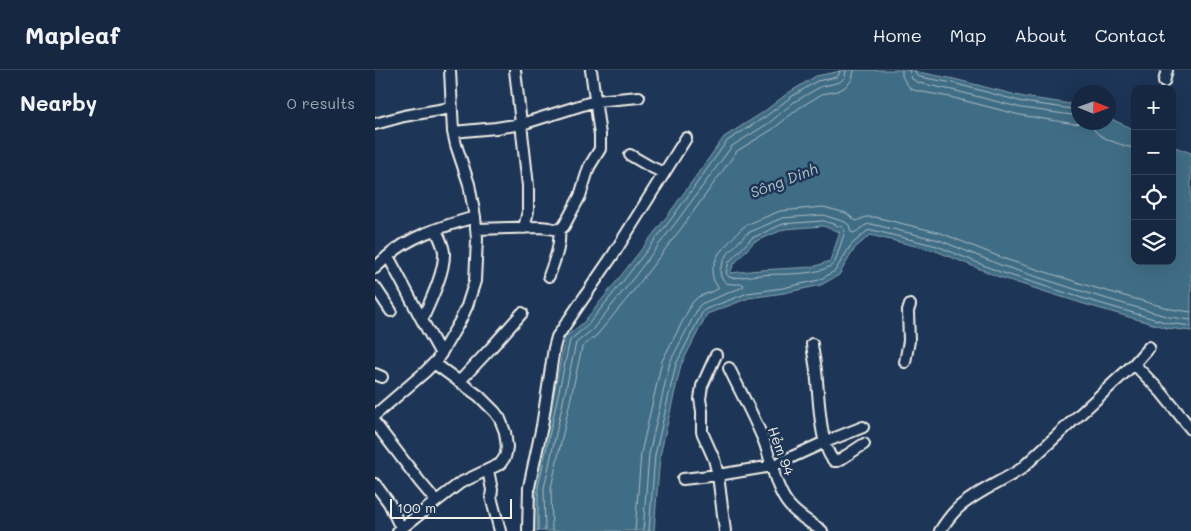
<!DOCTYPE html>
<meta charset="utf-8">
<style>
body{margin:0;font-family:Mali,sans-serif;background:#1f3048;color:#f1f3f6}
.controls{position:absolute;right:15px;top:15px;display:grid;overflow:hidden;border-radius:10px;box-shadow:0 5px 20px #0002}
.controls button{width:45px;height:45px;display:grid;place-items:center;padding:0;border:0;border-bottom:1px solid #35445a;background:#162841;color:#f1f3f6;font:25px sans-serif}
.compass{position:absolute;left:696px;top:15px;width:45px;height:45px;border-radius:50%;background:#162841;box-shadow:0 5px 20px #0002;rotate:91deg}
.scale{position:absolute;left:15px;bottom:12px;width:122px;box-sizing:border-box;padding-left:5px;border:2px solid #f4f1e8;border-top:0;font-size:14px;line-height:18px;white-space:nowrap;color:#f4f1e8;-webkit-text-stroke:4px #1d3557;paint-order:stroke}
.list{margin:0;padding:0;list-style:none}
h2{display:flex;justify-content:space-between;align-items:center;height:65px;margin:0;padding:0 20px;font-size:21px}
h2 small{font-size:16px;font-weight:400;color:#9ea6b1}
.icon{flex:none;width:28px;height:28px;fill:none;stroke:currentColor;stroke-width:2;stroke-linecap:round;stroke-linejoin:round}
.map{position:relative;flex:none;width:816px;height:461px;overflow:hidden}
header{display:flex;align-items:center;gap:30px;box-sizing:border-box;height:70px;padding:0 25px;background:#162841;border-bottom:1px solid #35445a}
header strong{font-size:24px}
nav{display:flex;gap:28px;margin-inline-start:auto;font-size:18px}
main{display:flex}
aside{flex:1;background:#162841}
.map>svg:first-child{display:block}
</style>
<header>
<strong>Mapleaf</strong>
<nav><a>Home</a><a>Map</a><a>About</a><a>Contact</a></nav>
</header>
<main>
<aside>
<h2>Nearby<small>0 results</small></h2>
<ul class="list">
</ul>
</aside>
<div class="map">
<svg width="816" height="461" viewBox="0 0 816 461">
<rect width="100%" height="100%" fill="#1d3557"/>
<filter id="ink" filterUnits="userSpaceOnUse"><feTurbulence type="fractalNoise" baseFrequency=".02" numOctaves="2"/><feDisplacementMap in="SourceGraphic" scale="10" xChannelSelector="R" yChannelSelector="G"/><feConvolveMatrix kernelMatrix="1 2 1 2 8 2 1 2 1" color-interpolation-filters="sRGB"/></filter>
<g filter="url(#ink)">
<!-- water -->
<path fill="#416d86" stroke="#89a2ad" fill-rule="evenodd" d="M 471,0 L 533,0 L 579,9 L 649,27 L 703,35 L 704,52 L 734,52 L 734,48 L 760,60 L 760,191 L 797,191 L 797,76 L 816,83 L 816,261 L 792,258 L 709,234 L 624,207 L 561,181 L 495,165 L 480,178 L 464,205 L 446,215 L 409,223 L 374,228 L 332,244 L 306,295 L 285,386 L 279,461 L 158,461 L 157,417 L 181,314 L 190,267 L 208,253 L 241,212 L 293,145 L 349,67 L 387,43 L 413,23 L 441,6 ZM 448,156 L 465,162 L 455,191 L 438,197 L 385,200 L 355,203 L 359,194 L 379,172 L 410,159 Z"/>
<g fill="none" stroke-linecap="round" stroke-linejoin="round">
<!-- shore -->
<path stroke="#acbcc1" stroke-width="1" d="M 527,0 L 527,6 L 531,13 L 536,19 L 542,21 L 575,27 L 645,45 L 700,54 L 710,52
M 534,0 L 537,9 L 544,13 L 577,20 L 647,38 L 704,46
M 540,0 L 541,5 L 545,7 L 578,13 L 648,32 L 704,40
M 715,52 C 717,56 719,60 722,63 C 729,69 750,77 760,78
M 449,151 L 467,157 L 470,161 L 460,192 C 449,207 403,203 385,205 C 376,206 367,207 358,208 L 354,207 L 351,203 L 354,192 L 377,168 L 408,154 Z
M 163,461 L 163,417 L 195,270 L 212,256 L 245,215 L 297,148 L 352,71 L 390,47 L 416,27 L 442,11 L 462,7 L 464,4 L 465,0
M 170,461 L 169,418 L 201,273 L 217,260 L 250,219 L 302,151 L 357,76 L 394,53 L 419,32 L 445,17 L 465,12 L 470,7 L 471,0
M 177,461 L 176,418 L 207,277 L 222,265 L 256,224 L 308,156 L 362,81 L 398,59 L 424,38 L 447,24 L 463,21 L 470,17 L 477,10 L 479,0
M 260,461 L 266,383 L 287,291 L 317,233 L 323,227 L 343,219 L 343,217 L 339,211 L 337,203 L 338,197 L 342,187 L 345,182 L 365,160 L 371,155 L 405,141 L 448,137 L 471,143 L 481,151 L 491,147 L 500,147 L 566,163 L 630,189 L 714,216 L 796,239 L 816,242
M 268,461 L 274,384 L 295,292 L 324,236 L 328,233 L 368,217 L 369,215 L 367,214 L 357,214 L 351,213 L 346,207 L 345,200 L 350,187 L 371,164 L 375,162 L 407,148 L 448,145 L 470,152 L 474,155 L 476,162 L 478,163 C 485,161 488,154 496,154 L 564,170 L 628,196 L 712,223 L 794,247 L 816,250
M 274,461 L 280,385 L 301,294 L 328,241 L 331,239 L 373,223 L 408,218 L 444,210 L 460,201 L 476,175 L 492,161 L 497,160 L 562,176 L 625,202 L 710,229 L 793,253 L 816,256"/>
<!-- minor casing -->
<g stroke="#f4f1e8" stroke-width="14">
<path id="minor" d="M 140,0 L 153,116 L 153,141 L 149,158
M 789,12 L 792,0
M 0,54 L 29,46 L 76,38
M 78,62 L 121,58 L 147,54 L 220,31 L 264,27
M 255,85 L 274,96 L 289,103
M 102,159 L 165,157 L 174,158 L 184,160
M 184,160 L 189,156 L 205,126 L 214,97 L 225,79 L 225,65 L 216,0
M 0,198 L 13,186
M 174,206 C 179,191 186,177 184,160
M 0,217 L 16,241
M 47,250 C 55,232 70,202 69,182 C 68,174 64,167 61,160
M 437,274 C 438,283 440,292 441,301 C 444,323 444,376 459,391 L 463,391 L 489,374
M 66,284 L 47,250 L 13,186 C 38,164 70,156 100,147
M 341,285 L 327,316 L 325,329 L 327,341 L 327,362 L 339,389 L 343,405 L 350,461
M 530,292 L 534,271 L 533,241 L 535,235
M 759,294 L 787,323 L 816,359
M 354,298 C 366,323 379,347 389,371 C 397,392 400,418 414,435 C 423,446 436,453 447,461
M 0,304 L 7,307
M 84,312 L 115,279 L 147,243
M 0,345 L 50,302 L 62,290 L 85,251 L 92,236 L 100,211 L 102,169 L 100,147 L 94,114 L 81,75 L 78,62 L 75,0
M 0,353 L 45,412 L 61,431
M 113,400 L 117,420 L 116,427 L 125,461
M 308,409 L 343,405 L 397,396 L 450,372 L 488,357
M 0,414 L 14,433 L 23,452 L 27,457
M 23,461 L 85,413 L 125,394 L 130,387 L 131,383 L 132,377 L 130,362 L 125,349 L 120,342 L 104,326 L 59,293
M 153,461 L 154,417 L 167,356 L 179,278 L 182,267 L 238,185 L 311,68
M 565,461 C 570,453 576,445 582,439 C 599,423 626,412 646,399 L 759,294 L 774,277"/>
</g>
<!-- minor -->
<use href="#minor" stroke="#1d3557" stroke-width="10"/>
</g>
</g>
<g text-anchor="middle" stroke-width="5" stroke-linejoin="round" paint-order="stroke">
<!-- street labels -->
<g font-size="14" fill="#f4f1e8" stroke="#1d3557">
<text transform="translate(406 381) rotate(70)" y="5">Hẻm 94</text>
</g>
<!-- water labels -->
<g font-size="15" font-style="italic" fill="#b5c3c6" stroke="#1d3557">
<text transform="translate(409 111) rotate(-21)" y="5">Sông Dinh</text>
</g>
</g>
</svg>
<div class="controls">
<button>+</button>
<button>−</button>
<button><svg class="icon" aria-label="locate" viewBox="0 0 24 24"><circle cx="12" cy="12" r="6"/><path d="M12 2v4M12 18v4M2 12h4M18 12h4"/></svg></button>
<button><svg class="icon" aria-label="layers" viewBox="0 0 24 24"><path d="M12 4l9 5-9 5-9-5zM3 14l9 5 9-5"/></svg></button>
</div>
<svg class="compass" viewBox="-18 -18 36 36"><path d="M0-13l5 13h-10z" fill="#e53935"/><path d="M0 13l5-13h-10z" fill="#9ea6b1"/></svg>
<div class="scale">100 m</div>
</div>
</main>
